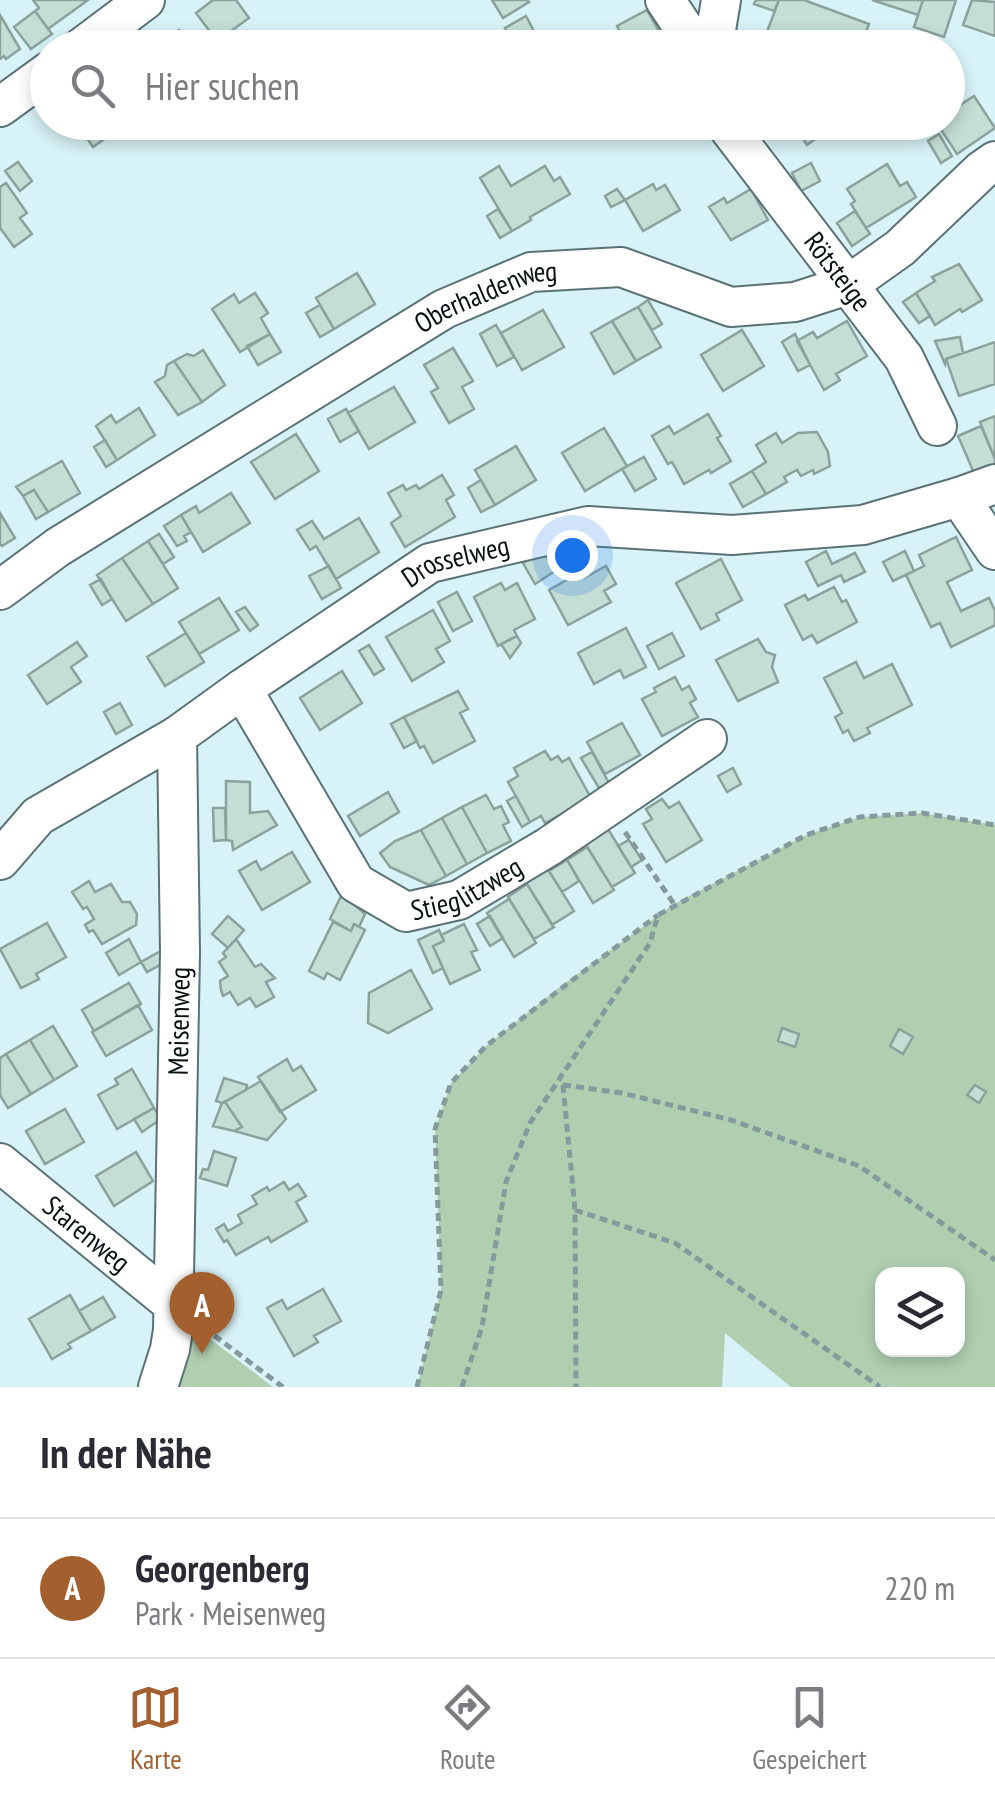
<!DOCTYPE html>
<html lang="de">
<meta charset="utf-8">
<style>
body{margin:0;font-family:"PT Sans Narrow",sans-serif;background:#f2f2f3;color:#2b2b33}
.controls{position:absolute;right:30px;bottom:30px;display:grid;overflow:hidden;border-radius:20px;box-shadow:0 5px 15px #0003}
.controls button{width:90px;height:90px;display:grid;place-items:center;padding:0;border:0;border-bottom:2px solid #e1e1e2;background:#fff;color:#2b2b33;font:50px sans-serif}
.you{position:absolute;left:572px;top:555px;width:35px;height:35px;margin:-25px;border:8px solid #fff;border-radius:50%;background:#1a73e8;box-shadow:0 0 0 15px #1a73e833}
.badge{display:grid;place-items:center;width:65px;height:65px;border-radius:50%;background:#a3602e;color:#fff;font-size:32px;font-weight:700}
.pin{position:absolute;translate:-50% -82px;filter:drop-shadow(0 2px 5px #0008)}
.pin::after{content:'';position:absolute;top:52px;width:35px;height:30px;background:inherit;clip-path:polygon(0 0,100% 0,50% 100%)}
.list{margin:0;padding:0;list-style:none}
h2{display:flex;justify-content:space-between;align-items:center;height:130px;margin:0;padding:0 40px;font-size:42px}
h2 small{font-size:32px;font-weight:400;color:#7c7c81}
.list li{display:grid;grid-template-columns:65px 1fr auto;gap:30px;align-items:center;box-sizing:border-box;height:140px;padding:0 40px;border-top:2px solid #e1e1e2}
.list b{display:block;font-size:38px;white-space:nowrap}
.list p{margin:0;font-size:32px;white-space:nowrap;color:#7c7c81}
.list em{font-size:32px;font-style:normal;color:#7c7c81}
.icon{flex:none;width:55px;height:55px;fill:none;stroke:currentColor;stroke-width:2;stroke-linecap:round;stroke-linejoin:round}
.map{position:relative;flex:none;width:995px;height:1387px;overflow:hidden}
.search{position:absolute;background:#fff;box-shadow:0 5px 15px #0003;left:30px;right:30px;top:30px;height:110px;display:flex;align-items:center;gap:25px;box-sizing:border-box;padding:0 35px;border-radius:55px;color:#7c7c81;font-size:38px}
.sheet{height:270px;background:#fff}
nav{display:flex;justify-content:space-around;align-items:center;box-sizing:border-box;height:140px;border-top:2px solid #e1e1e2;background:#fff;font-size:28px;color:#7c7c81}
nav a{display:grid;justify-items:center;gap:5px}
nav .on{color:#a3602e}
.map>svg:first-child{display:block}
</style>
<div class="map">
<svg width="995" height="1387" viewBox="0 0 995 1387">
<rect width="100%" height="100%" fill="#d7f3f7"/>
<!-- green -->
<path fill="#b0cfb1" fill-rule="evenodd" d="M 922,813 L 995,825 L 995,1387 L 791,1387 L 725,1333 L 722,1387 L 417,1387 L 441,1290 L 435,1129 L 451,1083 L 486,1046 L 557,989 L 674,904 L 806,835 L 860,817 ZM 882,1274 L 958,1274 L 958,1350 L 882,1350 Z
M 187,1326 L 196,1328 L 273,1387 L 162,1387 Z"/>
<!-- building -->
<path fill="#c4ded6" stroke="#8aa29b" stroke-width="2.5" d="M 33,0 L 88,0 L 48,29 L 35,11 L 39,8 Z
M 213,0 L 236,0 L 249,18 L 217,41 L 196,13 Z
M 492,0 L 527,0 L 529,2 L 503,18 Z
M 756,0 L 779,0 L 774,11 L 754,4 Z
M 779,0 L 804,0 L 869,24 L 860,48 L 775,48 L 777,41 L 765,37 Z
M 872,0 L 923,0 L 918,15 Z
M 923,0 L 956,0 L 944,37 L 914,27 Z
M 972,0 L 995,2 L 995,36 L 963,25 Z
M 647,10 L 660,33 L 669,28 L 678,42 L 668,48 L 629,48 L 617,26 Z
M 35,11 L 52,34 L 31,49 L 14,27 Z
M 0,15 L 20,49 L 6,59 L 4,56 L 0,59 Z
M 526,16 L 538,39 L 522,48 L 517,48 L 505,28 Z
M 179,30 L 193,48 L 157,48 Z
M 974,96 L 995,128 L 957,154 L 936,122 L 948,122 L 948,113 Z
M 76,122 L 117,122 L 120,128 L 93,147 Z
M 792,122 L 839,122 L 807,145 Z
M 939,134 L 952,156 L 941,163 L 928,141 Z
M 18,162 L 32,181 L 20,191 L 5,171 Z
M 811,163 L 820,181 L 801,191 L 792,173 Z
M 887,164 L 900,186 L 907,182 L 916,197 L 866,228 L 851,204 L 855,201 L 847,189 Z
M 499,166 L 511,186 L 545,166 L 554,181 L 560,177 L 570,194 L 530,217 L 531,220 L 512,231 L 480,178 Z
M 6,183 L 27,213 L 20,218 L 32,234 L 14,247 L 0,228 L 0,187 Z
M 653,184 L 656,190 L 665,185 L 680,210 L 643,231 L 625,200 Z
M 617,189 L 625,200 L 611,207 L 605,196 Z
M 751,189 L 768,220 L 731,240 L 709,207 L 724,198 L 727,203 Z
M 498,209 L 512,231 L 500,238 L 487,216 Z
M 855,211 L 870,234 L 852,246 L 837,223 Z
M 959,264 L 982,300 L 962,312 L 960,309 L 935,325 L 916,293 L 935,281 L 932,277 Z
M 357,273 L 375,304 L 334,329 L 316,298 Z
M 255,293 L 268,313 L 261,318 L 270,334 L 240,352 L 212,309 L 234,294 L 239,303 Z
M 916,293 L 930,316 L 919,323 L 903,302 Z
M 648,300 L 662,324 L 652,330 L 638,307 Z
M 320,305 L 334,329 L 320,337 L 306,313 Z
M 638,307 L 661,347 L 636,361 L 612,321 Z
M 543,310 L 564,347 L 522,370 L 501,333 Z
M 612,321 L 636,361 L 614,374 L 591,333 Z
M 847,321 L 867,356 L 836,374 L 840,380 L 824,390 L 797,341 L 813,332 L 817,338 Z
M 496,325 L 514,357 L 497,366 L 480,334 Z
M 742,330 L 764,366 L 723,391 L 701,355 Z
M 270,334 L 281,352 L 258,365 L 247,346 Z
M 795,334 L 810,365 L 798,371 L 782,342 Z
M 960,337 L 963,353 L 946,359 L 945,364 L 935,341 Z
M 995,342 L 995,384 L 959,396 L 946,359 Z
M 453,348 L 473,381 L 462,387 L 474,409 L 449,423 L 431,392 L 438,388 L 424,365 Z
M 203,350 L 225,385 L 202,402 L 174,361 L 187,354 L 194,356 Z
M 174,361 L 202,402 L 178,415 L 155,382 L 165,376 L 167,365 Z
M 394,387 L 415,422 L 369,449 L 348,413 Z
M 139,408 L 155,435 L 117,460 L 96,426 L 111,415 L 116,423 Z
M 346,409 L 359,431 L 340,442 L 328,419 Z
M 708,414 L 721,436 L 717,438 L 731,461 L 711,473 L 709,470 L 684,484 L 672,462 L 668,464 L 652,436 L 669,426 L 674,434 Z
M 995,416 L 995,459 L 980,422 Z
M 981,426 L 995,459 L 995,473 L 977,480 L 958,436 Z
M 604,428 L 627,466 L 585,491 L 562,453 Z
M 817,432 L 828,452 L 830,466 L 814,474 L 813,470 L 801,476 L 797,470 L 784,477 L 787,482 L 766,494 L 752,471 L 766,462 L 756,445 L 776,433 L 782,443 L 798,433 Z
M 296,434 L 319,471 L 275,499 L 251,462 Z
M 105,440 L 117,460 L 106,467 L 94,447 Z
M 516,446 L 536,480 L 495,505 L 475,470 Z
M 644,457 L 656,479 L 635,491 L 622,469 Z
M 62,461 L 80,493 L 48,512 L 34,490 L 23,496 L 16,487 Z
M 752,471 L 766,494 L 743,507 L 730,484 Z
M 442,475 L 454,495 L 446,500 L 455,517 L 405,547 L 391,523 L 401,516 L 388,493 L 403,485 L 406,490 L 416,485 L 419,489 Z
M 481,480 L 495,505 L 481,512 L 468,488 Z
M 34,490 L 48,512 L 36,519 L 23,496 Z
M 231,493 L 250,523 L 203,552 L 181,515 L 196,506 L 199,513 Z
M 0,513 L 15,538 L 2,546 L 0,544 Z
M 181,515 L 191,532 L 184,536 L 187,541 L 177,546 L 164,526 Z
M 359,518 L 379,552 L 336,579 L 316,546 L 310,550 L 297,530 L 312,521 L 324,539 Z
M 159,534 L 174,557 L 163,564 L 148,541 Z
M 956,537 L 972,570 L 947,582 L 961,611 L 989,598 L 995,611 L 995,625 L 951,647 L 940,623 L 931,627 L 906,575 L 924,566 L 919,555 Z
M 148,541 L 178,588 L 153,604 L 122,558 Z
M 543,551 L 555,571 L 535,584 L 523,563 Z
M 826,551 L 832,564 L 855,553 L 865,572 L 844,582 L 841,575 L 818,586 L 806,562 Z
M 905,551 L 914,571 L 893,581 L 883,562 Z
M 122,558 L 153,604 L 126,621 L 97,575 Z
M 721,559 L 742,600 L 716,614 L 719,620 L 701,629 L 676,583 Z
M 329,566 L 341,588 L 322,599 L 309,576 Z
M 606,566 L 616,584 L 604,591 L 611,602 L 568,625 L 549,590 L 581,572 L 584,578 Z
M 101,579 L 112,599 L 102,605 L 90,585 Z
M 501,583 L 505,590 L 517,583 L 535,619 L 514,630 L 517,636 L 498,646 L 474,597 Z
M 834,587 L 842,602 L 846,600 L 857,622 L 817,643 L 812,635 L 803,640 L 785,605 L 805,595 L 808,600 Z
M 457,592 L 472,621 L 453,631 L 438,602 Z
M 219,598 L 239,630 L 199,654 L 179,622 Z
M 245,607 L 258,625 L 250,631 L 236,612 Z
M 433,610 L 450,641 L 436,649 L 444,662 L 412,681 L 386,637 Z
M 626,628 L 646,667 L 624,678 L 620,670 L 594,684 L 578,653 Z
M 186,633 L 204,662 L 165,686 L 147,657 Z
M 672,633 L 684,656 L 659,669 L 647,646 Z
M 517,636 L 521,643 L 510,658 L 501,644 Z
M 758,639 L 766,652 L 775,655 L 772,667 L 778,682 L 738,701 L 716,660 Z
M 77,642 L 87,656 L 71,667 L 81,682 L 47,704 L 28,675 Z
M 369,645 L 384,669 L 374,675 L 359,651 Z
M 856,662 L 864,678 L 892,664 L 912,705 L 867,728 L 870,733 L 854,741 L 848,730 L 843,733 L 835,717 L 842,713 L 824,678 Z
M 342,671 L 362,703 L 320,730 L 300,698 Z
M 675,677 L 682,690 L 689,686 L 696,699 L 690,703 L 698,717 L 662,736 L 642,699 L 656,692 L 654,688 Z
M 458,691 L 468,709 L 460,713 L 475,741 L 433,763 L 424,746 L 420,748 L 404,717 Z
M 120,703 L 132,725 L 116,734 L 104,712 Z
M 404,717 L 417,741 L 404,748 L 391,724 Z
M 622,723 L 640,755 L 605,774 L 587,742 Z
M 545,751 L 551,760 L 558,756 L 562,762 L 569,758 L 591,798 L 545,823 L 541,816 L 530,822 L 508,782 L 518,776 L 514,768 Z
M 592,752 L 609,783 L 599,788 L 581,758 Z
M 733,768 L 741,784 L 727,792 L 718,776 Z
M 226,781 L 250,782 L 250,813 L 268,811 L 277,825 L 233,850 L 232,841 L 226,840 Z
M 388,792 L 399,812 L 360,836 L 348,816 Z
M 486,795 L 494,809 L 501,806 L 509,822 L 503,825 L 511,841 L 487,853 L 462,807 Z
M 516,796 L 530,822 L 522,827 L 507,801 Z
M 662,799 L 669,808 L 679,802 L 702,840 L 666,862 L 643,824 L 652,819 L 646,809 Z
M 462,807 L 487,853 L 467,864 L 442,818 Z
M 213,808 L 225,808 L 226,840 L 214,841 Z
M 442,818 L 467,864 L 446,876 L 421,830 Z
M 608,829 L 635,873 L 612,887 L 585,843 Z
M 421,830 L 446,876 L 429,885 L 390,867 L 380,853 L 395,841 Z
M 629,840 L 642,860 L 631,867 L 618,846 Z
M 587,847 L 614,890 L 593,903 L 567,860 Z
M 292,852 L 310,882 L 262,910 L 239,871 L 256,861 L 261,870 Z
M 567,860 L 579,881 L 562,892 L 549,871 Z
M 547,868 L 574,911 L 552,925 L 525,881 Z
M 89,881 L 95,892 L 111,884 L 122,902 L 130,902 L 137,914 L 136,925 L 102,944 L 93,930 L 89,932 L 85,925 L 94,919 L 87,907 L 83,909 L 72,892 Z
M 527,884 L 554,927 L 534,939 L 508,897 Z
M 342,894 L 365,914 L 359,927 L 354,924 L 351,931 L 330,919 Z
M 509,899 L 536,943 L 514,957 L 487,913 Z
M 228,916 L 244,930 L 228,948 L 212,934 Z
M 490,916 L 503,938 L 490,946 L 477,924 Z
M 333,922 L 351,931 L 354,924 L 365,930 L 340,980 L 327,973 L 324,979 L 309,971 Z
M 47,923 L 66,957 L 36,974 L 39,979 L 21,988 L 0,949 Z
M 464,924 L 477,950 L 471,952 L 480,970 L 450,984 L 433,946 L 444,941 L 441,935 Z
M 439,930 L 444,941 L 433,946 L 443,968 L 433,973 L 418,940 Z
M 129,939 L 141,962 L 119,975 L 106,953 Z
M 236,939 L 255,967 L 261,964 L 275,978 L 266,982 L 274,997 L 256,1007 L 250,998 L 238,1005 L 230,992 L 223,996 L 221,990 L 220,981 L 228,976 L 219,962 L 226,957 L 223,953 Z
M 161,951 L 167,961 L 147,972 L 141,962 Z
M 411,970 L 432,1009 L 388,1033 L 368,1023 L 369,993 Z
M 129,983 L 141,1004 L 94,1031 L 82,1010 Z
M 138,1005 L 152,1030 L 106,1056 L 92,1032 Z
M 53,1026 L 77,1066 L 54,1080 L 30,1040 Z
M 782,1028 L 799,1034 L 795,1047 L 778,1041 Z
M 899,1029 L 913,1037 L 903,1054 L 890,1046 Z
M 30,1040 L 54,1080 L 31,1094 L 6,1054 Z
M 6,1054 L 31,1094 L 8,1108 L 0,1095 L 0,1058 Z
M 287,1059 L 293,1071 L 301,1066 L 316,1090 L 280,1112 L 258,1077 Z
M 132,1069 L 154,1108 L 117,1129 L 98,1095 L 118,1084 L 115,1079 Z
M 224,1078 L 247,1085 L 246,1090 L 222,1103 L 216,1101 Z
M 261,1081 L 286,1119 L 267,1140 L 234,1131 L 242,1127 L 225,1102 Z
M 975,1085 L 986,1092 L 979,1103 L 967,1095 Z
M 225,1102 L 242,1127 L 234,1131 L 213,1126 L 222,1103 Z
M 154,1108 L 161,1119 L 142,1132 L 134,1119 Z
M 65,1109 L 84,1142 L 45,1164 L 26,1131 Z
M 214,1151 L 236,1158 L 227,1186 L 200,1178 L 203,1169 L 208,1170 Z
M 136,1152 L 153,1181 L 114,1206 L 96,1176 Z
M 284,1182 L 289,1190 L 298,1184 L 306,1196 L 296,1202 L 307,1221 L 271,1242 L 268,1237 L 236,1255 L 227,1240 L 224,1242 L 216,1229 L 224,1224 L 228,1231 L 242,1223 L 238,1215 L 257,1204 L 252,1196 L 267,1187 L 269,1191 Z
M 323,1289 L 341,1321 L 314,1336 L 318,1342 L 294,1356 L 267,1308 L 282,1300 L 287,1309 Z
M 70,1295 L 91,1331 L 68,1344 L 71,1348 L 52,1359 L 29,1319 Z
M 103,1297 L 115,1317 L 91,1331 L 79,1311 Z"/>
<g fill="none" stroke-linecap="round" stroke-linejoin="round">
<!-- minor casing -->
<g stroke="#5a7276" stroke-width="42">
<g id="minor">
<path d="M 665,0 L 697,48"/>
<path d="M 81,48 L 145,0"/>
<path d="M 713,48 L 721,0"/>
<path d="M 0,107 L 48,72"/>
<path id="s1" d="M 724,122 L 904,358 L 937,426"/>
<path d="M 959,497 L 995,550"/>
<path id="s2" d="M 0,590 L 58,547 L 444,309 L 531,272 L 621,267 L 731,307 L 795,302 L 848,285 L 900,248 L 982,170 L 995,161"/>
<path id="s3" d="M 242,689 L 356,883 L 406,912 L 459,900 L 548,847 L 707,739"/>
<path id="s4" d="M 0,860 L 38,816 L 177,736 L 242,689 L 430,563 L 588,526 L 732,535 L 863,525 L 959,497 L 995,484"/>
<path id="s5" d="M 0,1163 L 174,1305"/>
<path id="s6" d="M 158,1387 L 170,1349 L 173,1330 L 180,952 L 177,736"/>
</g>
</g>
<!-- path -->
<path stroke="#869a9d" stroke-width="5" stroke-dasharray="8 5" stroke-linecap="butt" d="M 625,832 L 674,904
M 563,1085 L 622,1093 L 731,1120 L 859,1166 L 995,1260
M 563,1085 L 575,1210 L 576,1387
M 575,1210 L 675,1243 L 880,1387
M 204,1328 L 283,1387
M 417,1387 L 441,1290 L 435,1129 L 451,1083 L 486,1046 L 658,915
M 462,1387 L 482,1327 L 506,1182 L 530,1123 L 650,943 L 658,915 L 806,835 L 860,817 L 922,813 L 995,825"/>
<!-- minor -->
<use href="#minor" stroke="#fff" stroke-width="38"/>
</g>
<g text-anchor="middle" stroke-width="10" stroke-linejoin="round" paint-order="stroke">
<!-- street labels -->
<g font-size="28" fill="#081112" stroke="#fff">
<text dy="10" stroke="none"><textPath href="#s1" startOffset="188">Rötsteige</textPath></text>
<text dy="10" stroke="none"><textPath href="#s2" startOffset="570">Oberhaldenweg</textPath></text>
<text dy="10" stroke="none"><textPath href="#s4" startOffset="550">Drosselweg</textPath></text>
<text dy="10" stroke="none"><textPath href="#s3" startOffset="348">Stieglitzweg</textPath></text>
<text dy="10" stroke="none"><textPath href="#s6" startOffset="368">Meisenweg</textPath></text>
<text dy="10" stroke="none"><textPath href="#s5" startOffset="112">Starenweg</textPath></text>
</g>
</g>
</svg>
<div class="controls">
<button><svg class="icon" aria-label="layers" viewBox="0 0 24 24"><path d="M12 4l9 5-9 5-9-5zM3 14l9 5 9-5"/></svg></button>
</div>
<div class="you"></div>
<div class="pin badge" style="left:202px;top:1354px">A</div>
<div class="search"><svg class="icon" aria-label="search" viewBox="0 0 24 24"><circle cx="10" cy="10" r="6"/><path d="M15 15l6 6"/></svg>Hier suchen</div>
</div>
<section class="sheet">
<h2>In der Nähe<small></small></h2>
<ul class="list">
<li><span class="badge">A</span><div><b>Georgenberg</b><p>Park · Meisenweg</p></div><em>220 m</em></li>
</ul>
</section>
<nav>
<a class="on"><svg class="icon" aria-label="map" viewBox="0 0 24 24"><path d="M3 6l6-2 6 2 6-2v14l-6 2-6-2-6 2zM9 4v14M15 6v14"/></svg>Karte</a>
<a><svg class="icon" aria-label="directions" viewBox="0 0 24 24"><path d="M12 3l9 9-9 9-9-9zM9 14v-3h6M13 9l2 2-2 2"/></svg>Route</a>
<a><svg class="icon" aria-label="saved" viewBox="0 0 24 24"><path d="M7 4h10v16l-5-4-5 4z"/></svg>Gespeichert</a>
</nav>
